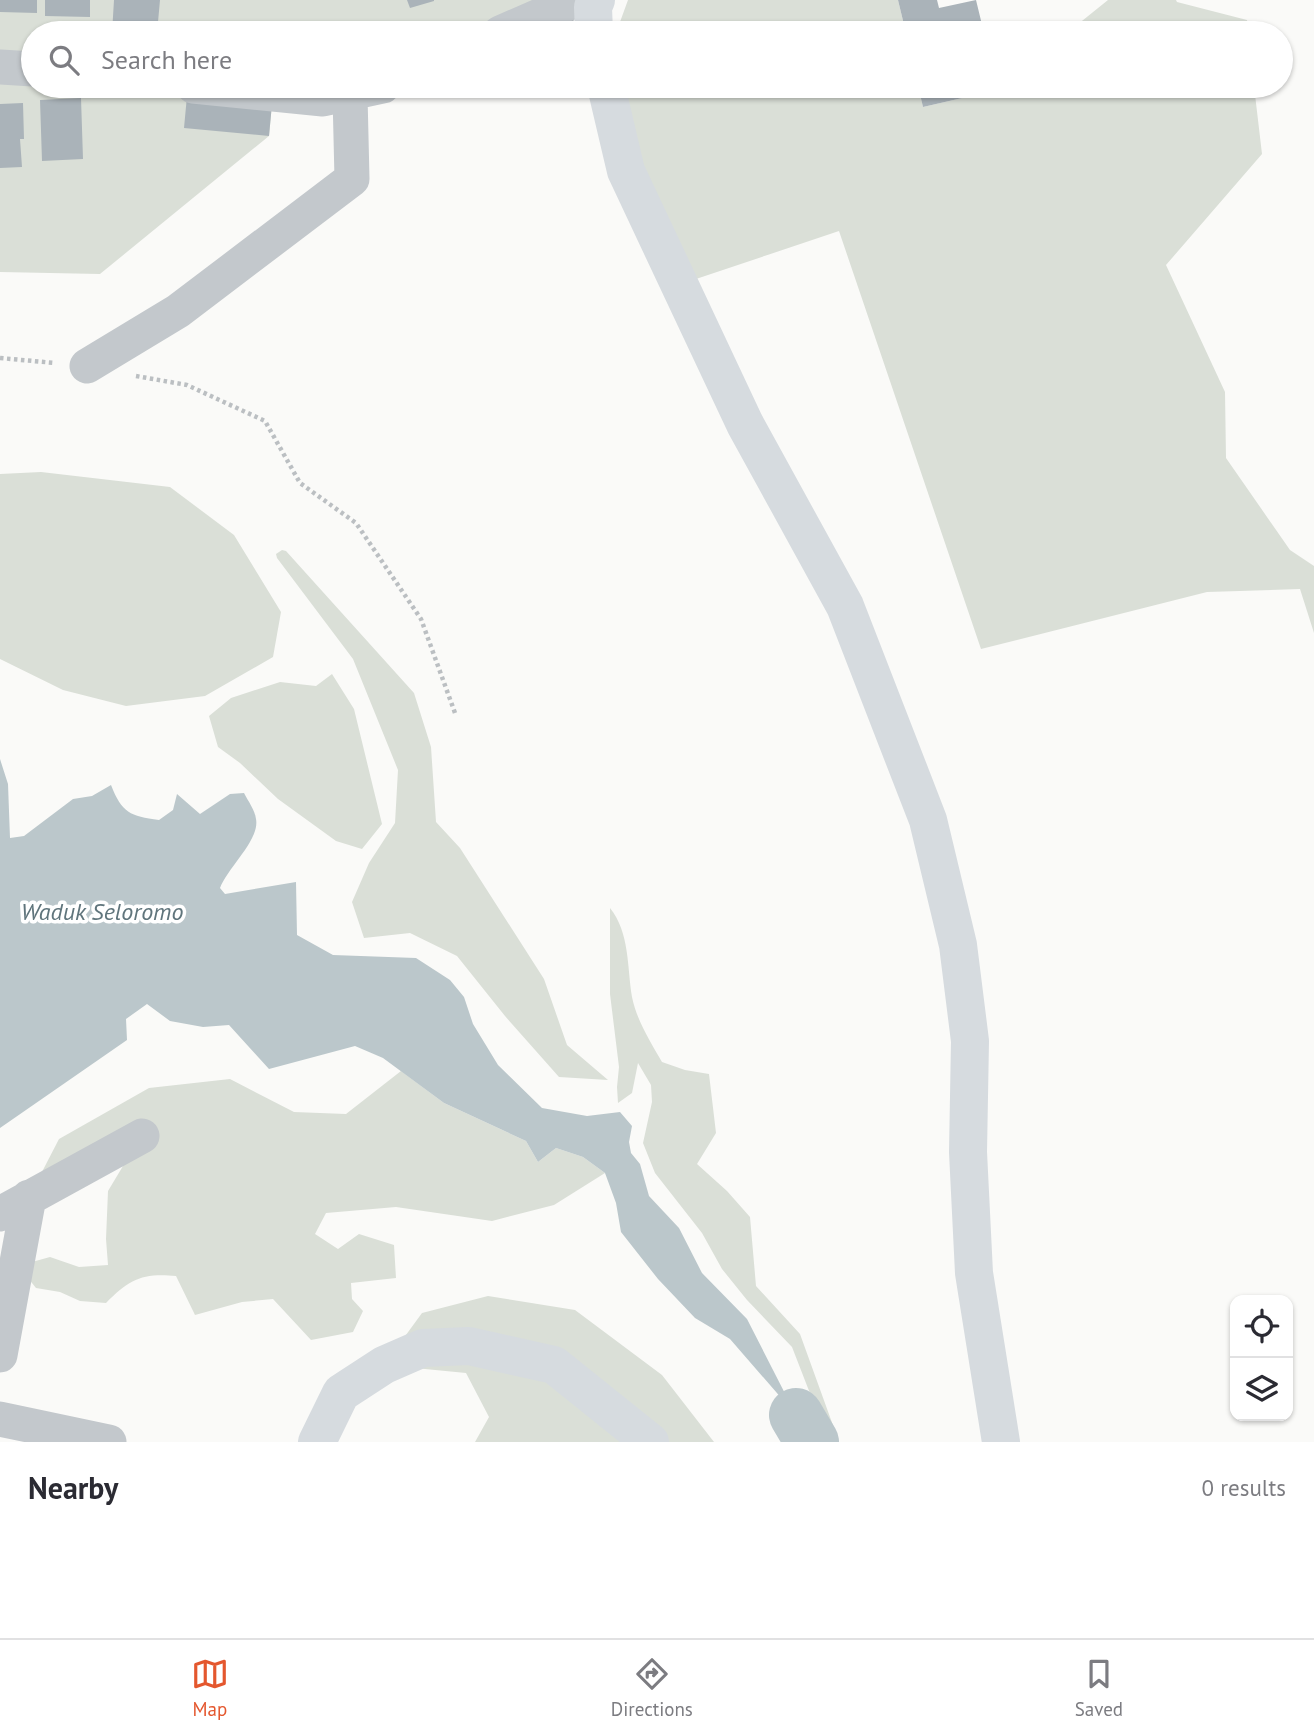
<!DOCTYPE html>
<style>
body{margin:0;font-family:"PT Sans",sans-serif;background:#f2f2f3;color:#2b2b33}
.controls{position:absolute;right:21px;bottom:21px;display:grid;overflow:hidden;border-radius:14px;box-shadow:0 2px 5px #0004}
.controls button{width:63px;height:63px;display:grid;place-items:center;padding:0;border:0;border-bottom:2px solid #e1e1e2;background:#fff;color:#2b2b33;font:35px sans-serif}
.list{margin:0;padding:0;list-style:none}
h2{display:flex;justify-content:space-between;align-items:center;height:91px;margin:0;padding:0 28px;font-size:30px}
h2 small{font-size:23px;font-weight:400;color:#7c7c81}
.icon{flex:none;width:38px;height:38px;fill:none;stroke:currentColor;stroke-width:2;stroke-linecap:round;stroke-linejoin:round}
.map{position:relative;flex:none;width:1314px;height:1442px;overflow:hidden}
.search{position:absolute;background:#fff;box-shadow:0 2px 5px #0004;left:21px;right:21px;top:21px;height:77px;display:flex;align-items:center;gap:18px;box-sizing:border-box;padding:0 24px;border-radius:38px;color:#7c7c81;font-size:26px}
.sheet{height:196px;background:#fff}
nav{display:flex;justify-content:space-around;align-items:center;box-sizing:border-box;height:98px;border-top:2px solid #e1e1e2;background:#fff;font-size:19px;color:#7c7c81}
nav a{display:grid;justify-items:center;gap:4px}
nav .on{color:#e4572e}
.map>svg:first-child{display:block}
</style>
<div class="map">
<svg width="1314" height="1442" viewBox="0 0 1314 1442">
<rect width="100%" height="100%" fill="#fafaf8"/>
<!-- green -->
<path fill="#dadfd7" d="M 0,0 L 548,0 L 500,33 L 33,33 L 33,86 L 383,86 L 272,104 L 269,136 L 100,274 L 0,272 Z
M 628,0 L 898,0 L 906,33 L 616,33 Z
M 1108,0 L 1176,0 L 1177,2 L 1247,20 L 1249,33 L 1067,33 Z
M 618,86 L 918,86 L 923,107 L 997,90 L 1002,86 L 1254,86 L 1262,154 L 1166,265 L 1225,392 L 1226,458 L 1290,550 L 1314,566 L 1314,633 L 1300,589 L 1207,592 L 981,649 L 839,231 L 690,281 L 641,161 Z
M 41,472 L 170,487 L 234,535 L 281,612 L 273,657 L 205,696 L 126,706 L 63,690 L 0,659 L 0,474 Z
M 282,550 L 286,551 L 414,693 L 431,747 L 436,822 L 460,848 L 544,979 L 567,1045 L 608,1080 L 559,1077 L 505,1016 L 457,956 L 410,933 L 364,938 L 352,902 L 369,863 L 395,823 L 398,770 L 353,659 L 277,558 L 276,554 Z
M 332,674 L 354,709 L 382,824 L 362,849 L 336,841 L 278,799 L 240,763 L 218,747 L 209,716 L 231,698 L 280,682 L 316,686 Z
M 610,908 C 630,933 627,967 632,997 C 637,1021 650,1041 662,1062 L 685,1070 L 709,1074 L 716,1133 L 697,1164 L 727,1191 L 750,1217 L 756,1286 L 800,1334 L 839,1442 L 837,1442 L 811,1396 L 792,1347 L 747,1300 L 722,1269 L 702,1233 L 655,1173 L 643,1143 L 652,1102 L 651,1085 L 638,1063 L 632,1093 L 618,1103 L 617,1087 L 619,1067 L 610,994 Z
M 401,1071 L 444,1103 L 526,1141 L 538,1162 L 556,1148 L 583,1157 L 605,1173 L 554,1205 L 492,1221 L 396,1207 L 326,1213 L 315,1234 L 338,1249 L 359,1234 L 394,1245 L 396,1278 L 351,1283 L 352,1299 L 363,1311 L 353,1332 L 311,1340 L 273,1299 L 242,1302 L 195,1315 L 176,1276 C 142,1273 130,1279 106,1303 L 80,1301 L 60,1292 L 36,1288 L 28,1278 L 32,1262 L 50,1257 L 79,1267 L 108,1265 L 106,1239 L 108,1191 L 123,1166 L 29,1197 L 59,1139 L 149,1088 L 230,1079 L 294,1112 L 346,1114 Z
M 488,1296 L 575,1310 L 662,1375 L 714,1442 L 475,1442 L 489,1417 L 466,1373 L 384,1365 L 422,1313 Z"/>
<!-- water -->
<path fill="#bbc7cb" d="M 0,759 L 8,784 L 10,838 L 24,836 L 73,799 L 92,796 L 111,785 C 122,813 130,816 159,820 L 173,810 L 177,794 L 200,814 L 230,794 L 244,793 C 248,801 255,810 256,819 C 260,840 228,867 220,888 L 225,894 L 296,882 L 297,935 L 333,955 L 416,958 L 450,980 L 464,997 L 473,1024 L 498,1065 L 542,1108 L 587,1116 L 620,1112 L 632,1126 L 629,1142 L 631,1153 L 640,1164 L 649,1196 L 679,1228 L 702,1273 L 747,1319 L 796,1415 L 730,1339 L 695,1318 L 658,1279 L 621,1232 L 616,1203 L 605,1173 L 583,1157 L 556,1148 L 538,1162 L 526,1141 L 444,1103 L 383,1058 L 355,1046 L 269,1069 L 229,1025 L 203,1027 L 170,1021 L 147,1004 L 126,1019 L 127,1040 L 0,1128 Z"/>
<g fill="none" stroke-linecap="round" stroke-linejoin="round">
<!-- river -->
<path stroke="#bbc7cb" stroke-width="54" d="M 796,1415 L 812,1442"/>
</g>
<!-- building -->
<path fill="#aab3b9" d="M 0,0 L 37,0 L 37,13 L 0,12 Z
M 45,0 L 90,0 L 90,17 L 45,16 Z
M 114,0 L 160,0 L 157,33 L 112,33 Z
M 407,0 L 434,0 L 434,1 L 410,8 Z
M 898,0 L 937,0 L 939,8 L 976,0 L 984,33 L 906,33 Z
M 572,15 L 577,33 L 554,33 L 550,21 Z
M 918,86 L 996,86 L 997,90 L 923,107 Z
M 187,96 L 272,104 L 269,136 L 184,128 Z
M 81,98 L 83,159 L 42,161 L 40,100 Z
M 23,103 L 24,139 L 20,139 L 22,167 L 0,168 L 0,104 Z"/>
<g fill="none" stroke-linecap="round" stroke-linejoin="round">
<!-- path -->
<path stroke="#bbbfc2" stroke-width="4.5" stroke-dasharray="3.5 3.5" stroke-linecap="butt" d="M 0,358 L 55,363
M 136,376 L 187,385 L 265,421 L 300,483 L 356,523 L 421,619 L 455,713"/>
<!-- street -->
<path stroke="#c3c8cc" stroke-width="35" d="M 500,33 L 576,0
M 0,67 L 33,69
M 193,86 L 323,99 L 383,86
M 87,366 L 178,311 L 352,179 L 350,95
M 0,1214 L 142,1136
M 0,1355 L 29,1197
M 0,1419 L 109,1442"/>
<!-- secondary -->
<path stroke="#d6dbdf" stroke-width="38" d="M 594,33 L 593,7 L 596,0
M 606,86 L 626,171 L 745,424 L 845,606 L 928,820 L 958,945 L 970,1041 L 968,1152 L 974,1273 L 1001,1442
M 317,1442 L 341,1393 L 384,1365 L 423,1348 L 469,1346 L 554,1365 L 650,1442"/>
</g>
<g text-anchor="middle" stroke-width="7" stroke-linejoin="round" paint-order="stroke">
<!-- water labels -->
<g font-size="24" font-style="italic" fill="#60757c" stroke="#fff">
<text x="102" y="920">Waduk Seloromo</text>
</g>
</g>
</svg>
<div class="controls">
<button><svg class="icon" aria-label="locate" viewBox="0 0 24 24"><circle cx="12" cy="12" r="6"/><path d="M12 2v4M12 18v4M2 12h4M18 12h4"/></svg></button>
<button><svg class="icon" aria-label="layers" viewBox="0 0 24 24"><path d="M12 4l9 5-9 5-9-5zM3 14l9 5 9-5"/></svg></button>
</div>
<div class="search"><svg class="icon" aria-label="search" viewBox="0 0 24 24"><circle cx="10" cy="10" r="6"/><path d="M15 15l6 6"/></svg>Search here</div>
</div>
<section class="sheet">
<h2>Nearby<small>0 results</small></h2>
<ul class="list">
</ul>
</section>
<nav>
<a class="on"><svg class="icon" aria-label="map" viewBox="0 0 24 24"><path d="M3 6l6-2 6 2 6-2v14l-6 2-6-2-6 2zM9 4v14M15 6v14"/></svg>Map</a>
<a><svg class="icon" aria-label="directions" viewBox="0 0 24 24"><path d="M12 3l9 9-9 9-9-9zM9 14v-3h6M13 9l2 2-2 2"/></svg>Directions</a>
<a><svg class="icon" aria-label="saved" viewBox="0 0 24 24"><path d="M7 4h10v16l-5-4-5 4z"/></svg>Saved</a>
</nav>
